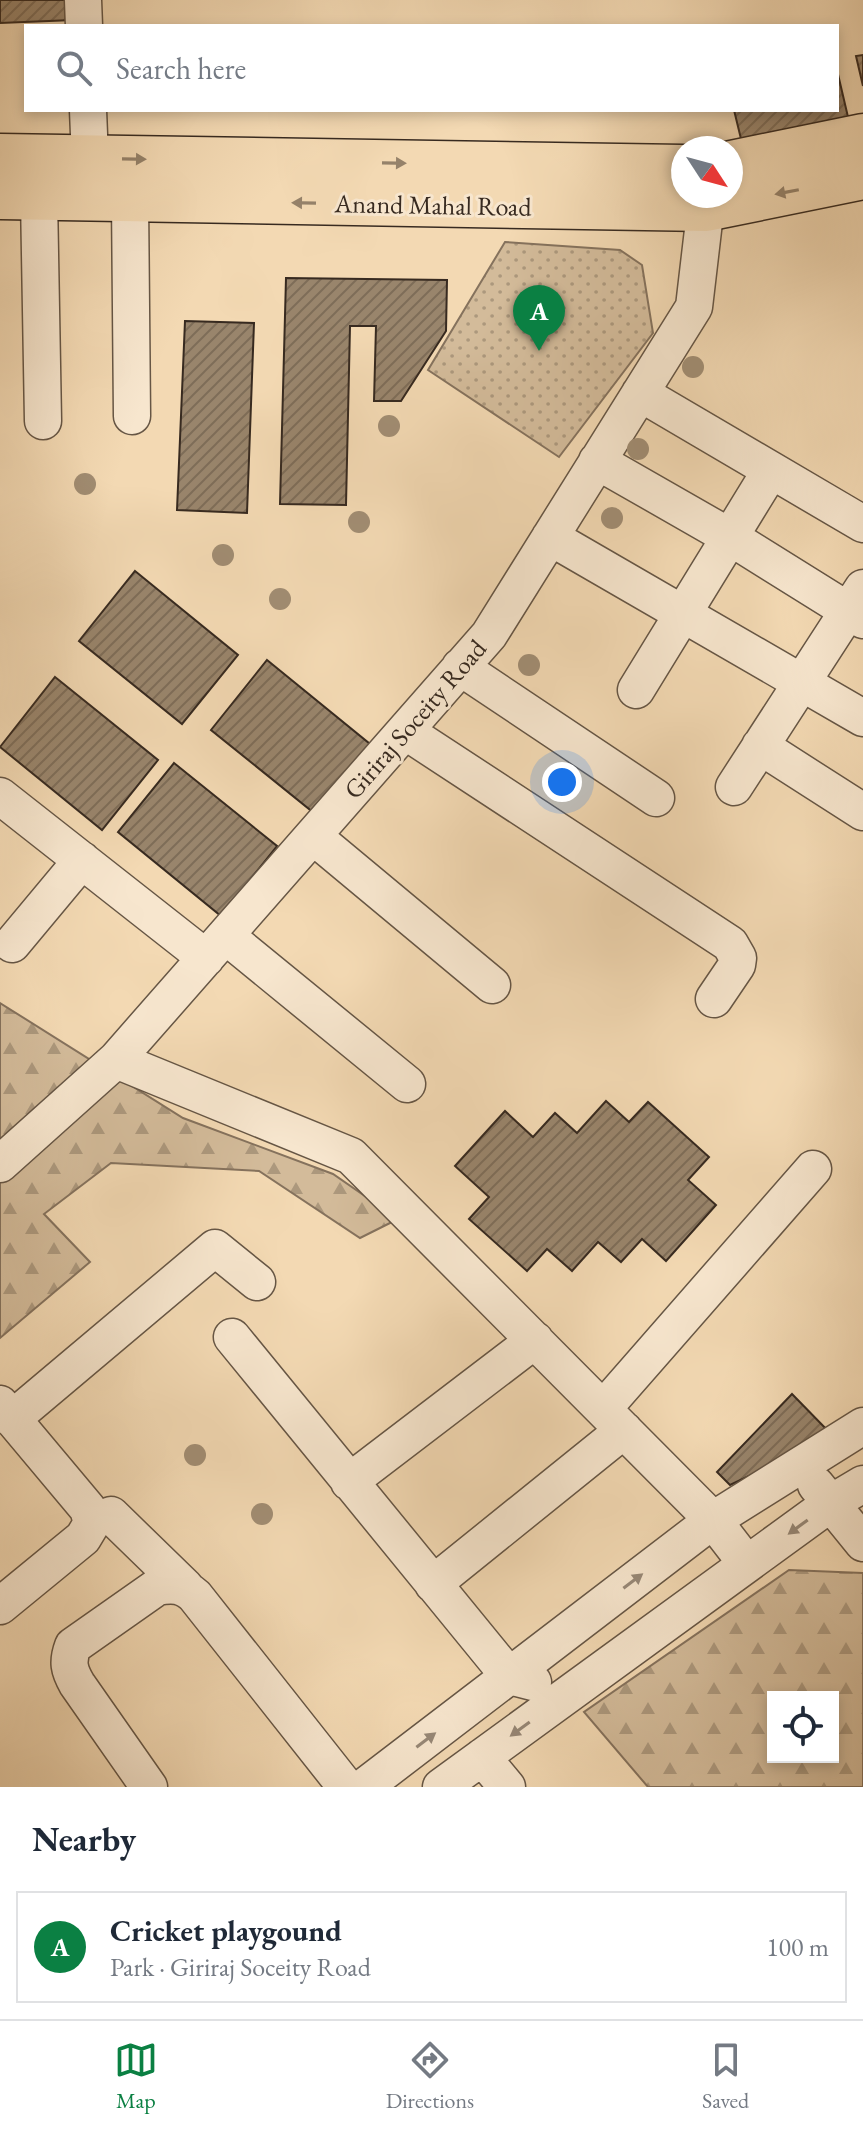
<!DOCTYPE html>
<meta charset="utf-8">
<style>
body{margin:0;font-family:"EB Garamond",serif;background:#f2f2f3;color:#1f2937}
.controls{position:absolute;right:24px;bottom:24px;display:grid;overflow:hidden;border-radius:0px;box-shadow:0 4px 12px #0003}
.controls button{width:72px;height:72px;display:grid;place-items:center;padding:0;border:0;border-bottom:2px solid #e0e1e3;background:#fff;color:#1f2937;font:40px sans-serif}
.compass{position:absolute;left:671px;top:136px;width:72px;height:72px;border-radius:50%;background:#fff;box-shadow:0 4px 12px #0003;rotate:126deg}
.you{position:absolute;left:562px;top:782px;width:28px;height:28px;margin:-20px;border:6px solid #fff;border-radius:50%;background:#1a73e8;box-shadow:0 0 0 12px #1a73e833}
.badge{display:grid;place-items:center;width:52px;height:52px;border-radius:50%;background:#0b8043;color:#fff;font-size:26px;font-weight:700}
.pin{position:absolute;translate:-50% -66px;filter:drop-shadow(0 2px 4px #0008)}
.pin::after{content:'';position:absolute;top:42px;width:28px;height:24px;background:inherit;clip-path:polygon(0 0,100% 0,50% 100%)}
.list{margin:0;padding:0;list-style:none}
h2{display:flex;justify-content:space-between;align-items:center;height:104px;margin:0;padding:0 32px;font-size:34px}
h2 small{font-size:26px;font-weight:400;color:#747a83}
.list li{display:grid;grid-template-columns:52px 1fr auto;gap:24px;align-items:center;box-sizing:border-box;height:112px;margin:0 16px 16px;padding:0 16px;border:2px solid #e0e1e3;border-radius:0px}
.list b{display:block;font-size:30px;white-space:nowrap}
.list p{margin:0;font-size:26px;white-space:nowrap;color:#747a83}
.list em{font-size:26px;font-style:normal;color:#747a83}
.icon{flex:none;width:44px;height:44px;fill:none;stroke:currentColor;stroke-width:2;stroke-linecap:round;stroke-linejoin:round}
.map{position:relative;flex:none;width:863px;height:1787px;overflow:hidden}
.search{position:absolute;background:#fff;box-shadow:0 4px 12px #0003;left:24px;right:24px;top:24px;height:88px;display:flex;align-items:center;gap:20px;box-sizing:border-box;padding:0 28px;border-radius:0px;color:#747a83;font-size:30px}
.sheet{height:232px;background:#fff}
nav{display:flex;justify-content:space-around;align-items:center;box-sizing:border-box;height:112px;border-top:2px solid #e0e1e3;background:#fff;font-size:22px;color:#747a83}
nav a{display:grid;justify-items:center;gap:4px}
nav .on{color:#0b8043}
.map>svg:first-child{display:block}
</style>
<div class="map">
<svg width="863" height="1787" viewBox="0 0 863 1787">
<defs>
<pattern id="forest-firs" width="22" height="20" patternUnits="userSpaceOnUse" patternTransform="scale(2)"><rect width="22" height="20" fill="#d3bb9a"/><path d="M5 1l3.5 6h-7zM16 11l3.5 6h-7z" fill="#ac987d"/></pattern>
<pattern id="park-dots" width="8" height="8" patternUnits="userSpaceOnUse" patternTransform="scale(2)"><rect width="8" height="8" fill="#d3bb9a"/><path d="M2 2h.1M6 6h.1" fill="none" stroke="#ac987d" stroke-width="1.8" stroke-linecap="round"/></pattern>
<pattern id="building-hatch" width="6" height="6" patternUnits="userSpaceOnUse" patternTransform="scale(2)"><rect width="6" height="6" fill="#99856c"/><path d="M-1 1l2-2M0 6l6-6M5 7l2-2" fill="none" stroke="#7e6d58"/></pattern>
</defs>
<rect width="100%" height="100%" fill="#f3d9b3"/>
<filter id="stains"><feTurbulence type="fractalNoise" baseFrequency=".0025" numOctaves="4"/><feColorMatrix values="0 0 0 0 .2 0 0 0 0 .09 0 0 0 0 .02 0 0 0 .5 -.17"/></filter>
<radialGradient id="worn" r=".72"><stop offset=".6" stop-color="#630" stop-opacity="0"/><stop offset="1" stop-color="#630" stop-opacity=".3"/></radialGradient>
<!-- forest -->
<path fill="url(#forest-firs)" stroke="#85725d" stroke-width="2" fill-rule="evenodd" d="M 0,1003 L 183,1118 L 333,1174 L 398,1219 L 360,1238 L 259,1171 L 111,1163 L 44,1214 L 90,1262 L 0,1338 Z
M 789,1570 L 863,1573 L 863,1787 L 648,1787 L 584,1712 ZM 773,1697 L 833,1697 L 833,1757 L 773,1757 Z"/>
<!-- park -->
<path fill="url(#park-dots)" stroke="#85725d" stroke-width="2" d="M 505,242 L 620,250 L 642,265 L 653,333 L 559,457 L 428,370 Z"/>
<!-- building -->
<path fill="url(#building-hatch)" stroke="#372a20" stroke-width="2" d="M 0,0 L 72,0 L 73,20 L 0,23 Z
M 863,55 L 863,86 L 856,56 Z
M 837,70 L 848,117 L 742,143 L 734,110 L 837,110 Z
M 286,278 L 447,280 L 446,331 L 401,401 L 374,401 L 376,326 L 350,326 L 346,505 L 280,504 Z
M 185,321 L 254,323 L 247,513 L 177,510 Z
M 135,571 L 238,655 L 182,724 L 79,641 Z
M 267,660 L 370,744 L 314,813 L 211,730 Z
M 55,677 L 158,760 L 102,830 L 0,747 Z
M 174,763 L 277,846 L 221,916 L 118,832 Z
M 606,1101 L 629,1122 L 648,1102 L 709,1157 L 688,1180 L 716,1205 L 666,1261 L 642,1239 L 621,1262 L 598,1242 L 572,1271 L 547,1249 L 527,1271 L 469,1219 L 489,1197 L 455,1166 L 505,1111 L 533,1137 L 555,1113 L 577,1133 Z
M 792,1394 L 833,1436 L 730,1485 L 717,1472 Z"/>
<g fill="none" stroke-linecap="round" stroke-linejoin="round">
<!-- minor casing -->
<g stroke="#665645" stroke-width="39">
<path id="minor" d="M 83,0 L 84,26
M 88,110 L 90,159
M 39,198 L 43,421
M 130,200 L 132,416
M 640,393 L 863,524
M 597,461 L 730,537 L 863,620
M 550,537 L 863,718
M 460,667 L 656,798
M 636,690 L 771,470
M 405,731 L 730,944 L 738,958 L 737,965 L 714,999
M 760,746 L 863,812
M 734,787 L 863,588
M 0,796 L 206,958
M 313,836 L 492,985
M 226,936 L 407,1084
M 12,944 L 82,860
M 116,1060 L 351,1156 L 713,1520 L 747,1564
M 0,1164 L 116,1060 L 489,635 L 694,307 L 707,196
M 232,1337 L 509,1676 L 533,1682
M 0,1404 L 88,1509 L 92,1523 L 83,1538 L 0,1606
M 603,1409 L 813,1169
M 12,1419 L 215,1248 L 257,1282
M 349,1482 L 535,1340
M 816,1485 L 863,1543
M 111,1515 L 185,1587
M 433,1584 L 624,1430
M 482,1757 L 507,1787
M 149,1787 L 77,1684 C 69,1670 67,1662 73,1646 L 157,1587 C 174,1584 183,1585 195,1596 L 346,1787
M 364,1787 L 713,1520 L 863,1426
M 441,1787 L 831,1503 L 863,1484"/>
</g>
<!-- major casing -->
<g stroke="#372a20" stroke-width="47">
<path id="major" d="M 0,156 L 683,167
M 731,163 L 863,136
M 0,197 L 706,209 L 863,177"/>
</g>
<!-- minor -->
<use href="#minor" stroke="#f7e6ce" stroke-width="36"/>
<!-- major -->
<use href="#major" stroke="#f3d9b3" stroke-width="44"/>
</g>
<!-- trees -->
<g fill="#a18d73">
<circle cx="693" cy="367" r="11"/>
<circle cx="389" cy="426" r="11"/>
<circle cx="638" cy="449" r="11"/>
<circle cx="85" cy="484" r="11"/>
<circle cx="612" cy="518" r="11"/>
<circle cx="359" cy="522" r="11"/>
<circle cx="223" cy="555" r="11"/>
<circle cx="280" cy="599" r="11"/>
<circle cx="529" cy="665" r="11"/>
<circle cx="195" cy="1455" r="11"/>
<circle cx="262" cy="1514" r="11"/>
</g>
<!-- one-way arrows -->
<defs><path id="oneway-solid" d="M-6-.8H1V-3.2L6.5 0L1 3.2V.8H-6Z" transform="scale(2)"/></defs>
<g fill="#95826a">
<use href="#oneway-solid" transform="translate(134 159) rotate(1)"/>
<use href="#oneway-solid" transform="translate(394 163) rotate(1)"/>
<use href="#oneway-solid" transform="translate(787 192) rotate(169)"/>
<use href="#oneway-solid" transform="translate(304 203) rotate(-179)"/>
</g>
<g fill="#978877">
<use href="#oneway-solid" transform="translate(798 1527) rotate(144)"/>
<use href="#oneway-solid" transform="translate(633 1581) rotate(-37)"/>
<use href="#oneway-solid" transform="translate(520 1729) rotate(144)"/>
<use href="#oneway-solid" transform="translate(426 1740) rotate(-37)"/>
</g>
<g text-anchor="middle" stroke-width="6" stroke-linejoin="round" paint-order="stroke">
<!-- street labels -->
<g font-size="26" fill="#372a20" stroke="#f7e6ce">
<text transform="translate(433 205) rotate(1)" y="9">Anand Mahal Road</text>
<text transform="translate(415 719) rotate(-49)" y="9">Giriraj Soceity Road</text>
</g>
</g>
<rect width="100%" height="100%" filter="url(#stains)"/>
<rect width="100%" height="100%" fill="url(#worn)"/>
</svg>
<div class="controls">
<button><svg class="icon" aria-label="locate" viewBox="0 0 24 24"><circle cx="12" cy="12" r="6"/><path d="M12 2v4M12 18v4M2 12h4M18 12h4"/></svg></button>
</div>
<svg class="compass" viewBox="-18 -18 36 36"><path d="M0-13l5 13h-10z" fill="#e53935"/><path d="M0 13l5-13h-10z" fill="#747a83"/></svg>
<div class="you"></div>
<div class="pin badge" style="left:539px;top:351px">A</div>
<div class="search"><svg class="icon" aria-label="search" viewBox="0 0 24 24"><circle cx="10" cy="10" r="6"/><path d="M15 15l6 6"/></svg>Search here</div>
</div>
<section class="sheet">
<h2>Nearby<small></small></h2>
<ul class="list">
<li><span class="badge">A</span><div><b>Cricket playgound</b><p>Park · Giriraj Soceity Road</p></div><em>100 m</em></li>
</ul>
</section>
<nav>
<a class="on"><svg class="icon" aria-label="map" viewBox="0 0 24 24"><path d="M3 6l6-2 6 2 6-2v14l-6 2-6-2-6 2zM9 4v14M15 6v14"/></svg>Map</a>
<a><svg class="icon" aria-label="directions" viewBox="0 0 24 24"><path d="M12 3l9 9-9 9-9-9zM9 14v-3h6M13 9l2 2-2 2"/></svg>Directions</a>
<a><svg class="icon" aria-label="saved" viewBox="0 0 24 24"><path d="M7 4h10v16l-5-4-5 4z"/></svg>Saved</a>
</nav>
